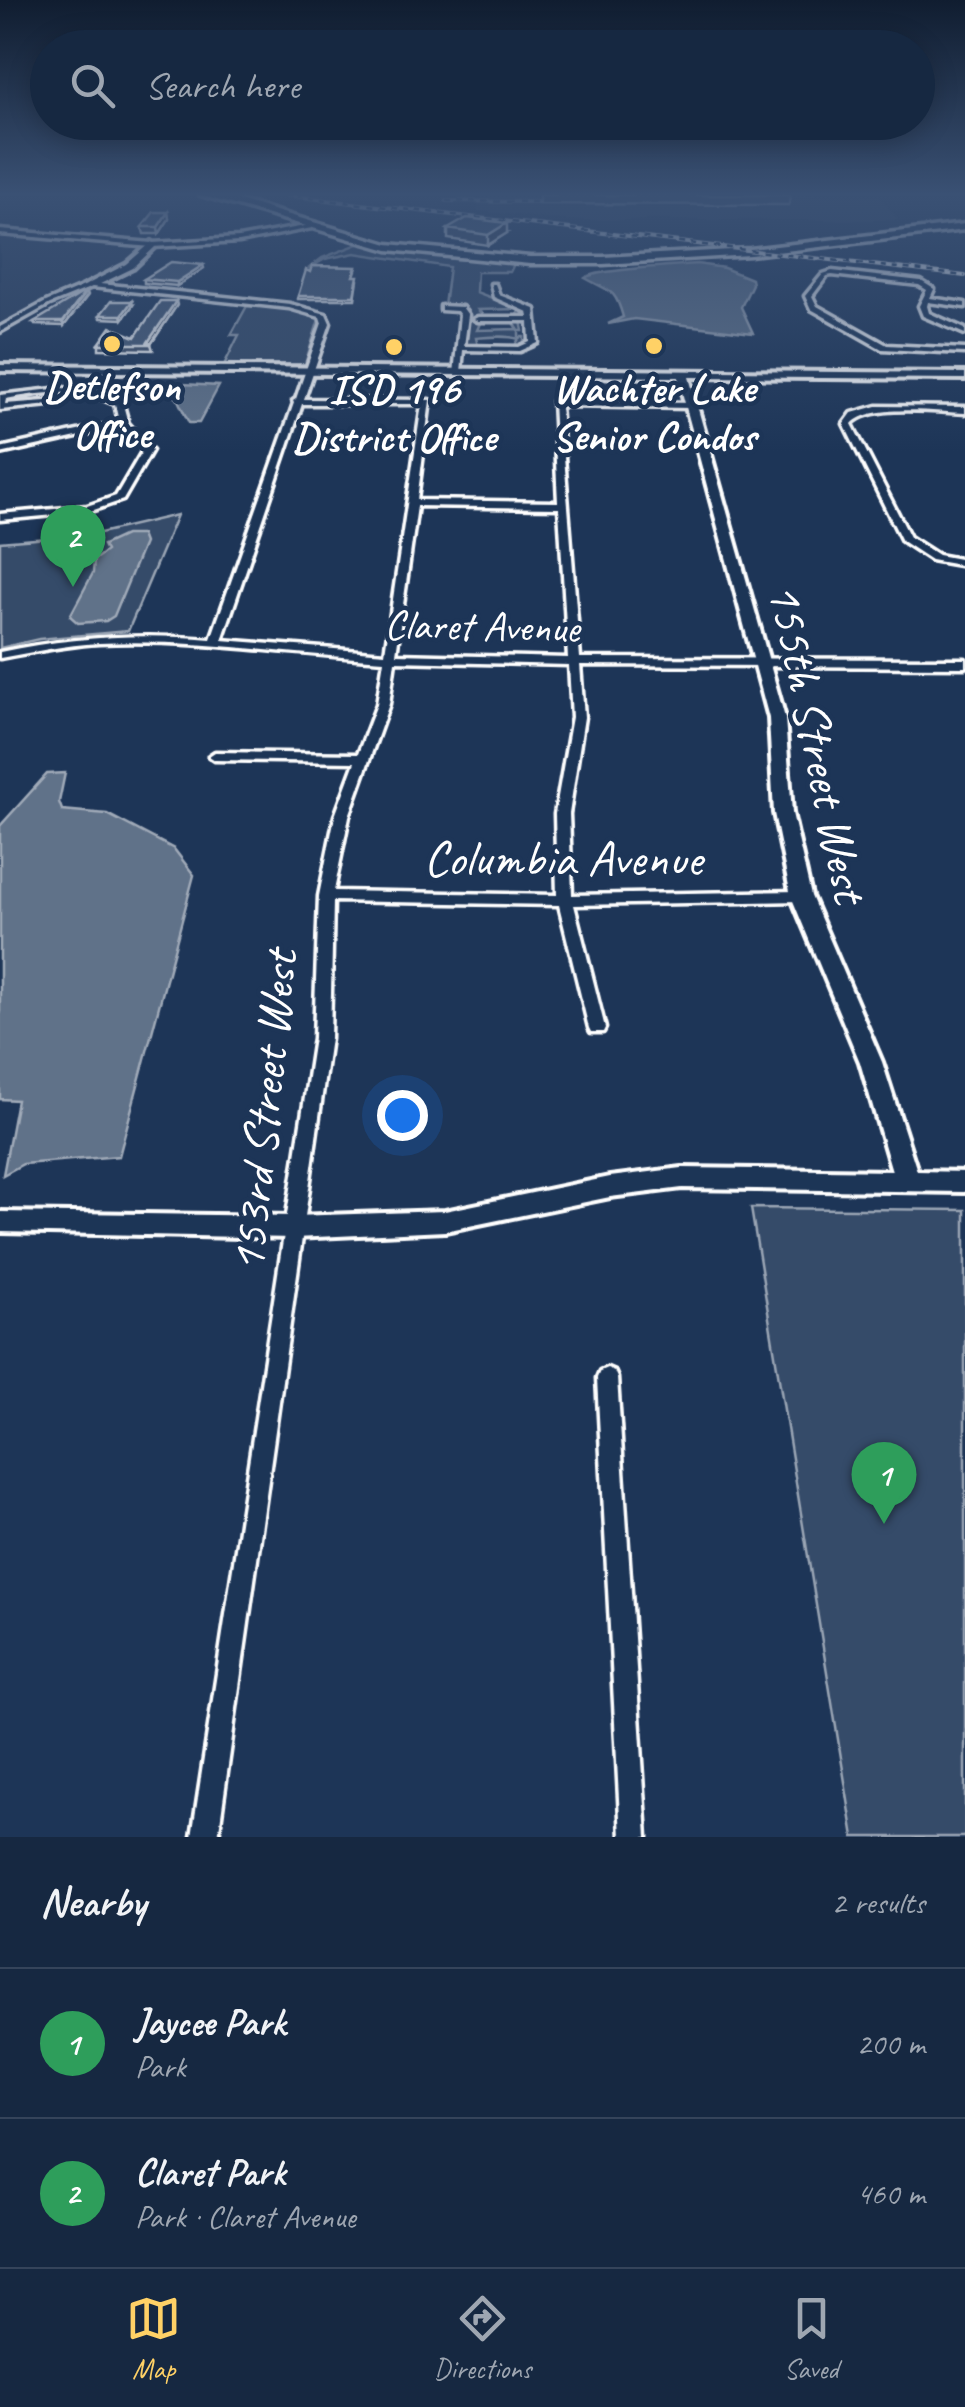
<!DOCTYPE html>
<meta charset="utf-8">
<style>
body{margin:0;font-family:Caveat,sans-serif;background:#23344c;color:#f1f3f6}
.you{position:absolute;left:402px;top:1115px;width:35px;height:35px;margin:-25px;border:8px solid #fff;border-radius:50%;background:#1a73e8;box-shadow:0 0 0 15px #1a73e833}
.badge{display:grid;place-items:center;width:65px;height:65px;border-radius:50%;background:#ffd166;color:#fff;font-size:32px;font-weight:700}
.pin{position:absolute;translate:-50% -82px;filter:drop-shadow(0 2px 5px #0008)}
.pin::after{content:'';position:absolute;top:52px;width:35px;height:30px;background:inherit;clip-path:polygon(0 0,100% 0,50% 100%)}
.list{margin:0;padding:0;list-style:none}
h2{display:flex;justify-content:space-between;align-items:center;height:130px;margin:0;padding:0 40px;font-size:42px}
h2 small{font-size:32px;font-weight:400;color:#9ea6b1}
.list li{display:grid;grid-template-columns:65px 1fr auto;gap:30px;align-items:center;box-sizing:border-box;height:150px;padding:0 40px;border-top:2px solid #35445a}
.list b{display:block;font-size:38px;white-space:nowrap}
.list p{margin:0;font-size:32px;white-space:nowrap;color:#9ea6b1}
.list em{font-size:32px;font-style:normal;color:#9ea6b1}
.icon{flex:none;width:55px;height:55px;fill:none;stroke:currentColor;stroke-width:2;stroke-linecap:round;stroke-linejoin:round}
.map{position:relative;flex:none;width:965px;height:1837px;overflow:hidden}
.search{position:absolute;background:#162841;box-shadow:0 5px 25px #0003;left:30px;right:30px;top:30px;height:110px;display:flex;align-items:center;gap:25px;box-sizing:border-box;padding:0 35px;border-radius:55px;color:#9ea6b1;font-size:38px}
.sheet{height:430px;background:#162841}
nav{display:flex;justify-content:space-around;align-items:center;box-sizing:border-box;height:140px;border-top:2px solid #35445a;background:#162841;font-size:28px;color:#9ea6b1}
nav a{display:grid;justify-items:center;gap:5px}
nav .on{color:#ffd166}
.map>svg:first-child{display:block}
</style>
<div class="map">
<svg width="965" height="1837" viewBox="0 0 965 1837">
<rect width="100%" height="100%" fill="#1d3557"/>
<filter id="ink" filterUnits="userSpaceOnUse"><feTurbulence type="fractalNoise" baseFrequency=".01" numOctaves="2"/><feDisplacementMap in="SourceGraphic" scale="20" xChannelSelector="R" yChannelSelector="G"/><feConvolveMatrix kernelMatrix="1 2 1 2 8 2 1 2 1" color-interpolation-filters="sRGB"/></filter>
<g filter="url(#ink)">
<!-- built -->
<path fill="#2a4161" d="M 480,195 L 879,195 L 898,220 L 559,220 L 477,211 Z
M 0,235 L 95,245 L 143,244 L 124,263 L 53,301 L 0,322 Z"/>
<!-- green -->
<path fill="#364b69" stroke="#9aa5b4" stroke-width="2.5" d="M 358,244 L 454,259 L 515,262 L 510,272 L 477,272 L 476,292 L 521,309 L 524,316 L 514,318 L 519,312 L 517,309 L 478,310 L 486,318 L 474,320 L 481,321 L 477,330 L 518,329 L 513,321 L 521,321 L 523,331 L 519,331 L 519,337 L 524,337 L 524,344 L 514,347 L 519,339 C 506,335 490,337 476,338 L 478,346 L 464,345 L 469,314 L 460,308 L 444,306 L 449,267 L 355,253 L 325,259 L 308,269 L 322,258 Z
M 247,306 L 289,308 L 319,319 L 305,364 L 224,365 L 239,335 L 231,335 Z
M 177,515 L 128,631 L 39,639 L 0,648 L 0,542 L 96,534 Z
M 751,1208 L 965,1210 L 965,1837 L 854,1837 Z"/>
<!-- water -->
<path fill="#617289" stroke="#a0aab8" stroke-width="2.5" d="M 697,264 L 724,268 L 751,279 L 752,284 L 741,307 L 753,333 L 634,319 L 608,324 L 623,317 C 615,288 610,292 585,278 C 596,269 677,266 697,264 Z
M 163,383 L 219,386 L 199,423 L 189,423 L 177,398 L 157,385 Z
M 125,535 L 141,535 L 144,543 L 114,616 L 106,621 L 78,623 L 70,616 L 93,573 L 94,560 L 106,551 L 103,545 Z
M 65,773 L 59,802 L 62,810 L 107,814 L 174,849 L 194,875 L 119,1156 L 23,1164 L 3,1175 L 17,1100 L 0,1099 L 0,826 L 47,774 Z"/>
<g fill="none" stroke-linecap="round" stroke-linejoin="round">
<!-- minor casing -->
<g stroke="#fff" stroke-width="7">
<path id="minor" d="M 310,225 L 312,228 L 239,242 L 152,247 L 0,234 L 0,230 L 152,243 L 239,238 Z
M 832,271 L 921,281 L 934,289 L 930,298 L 965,303 L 965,307 L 928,302 L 927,306 L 929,313 L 965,329 L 965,334 L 923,316 L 919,306 L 927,290 L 919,285 L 832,275 L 827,276 L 812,296 L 817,306 L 887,345 L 965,349 L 965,353 L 882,349 L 811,309 L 805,296 L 823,274 Z
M 91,283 L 290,304 L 326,314 L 330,323 L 304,399 L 430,400 L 417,500 L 558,502 L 553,401 L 695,403 L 695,407 L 692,408 L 560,406 L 580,658 L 965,659 L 965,667 L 580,665 L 584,717 L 569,814 L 572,895 L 801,891 L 808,896 L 801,901 L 574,905 L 605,1028 L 603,1032 L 591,1032 L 589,1028 L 559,905 L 333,901 L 330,1038 L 218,1837 L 192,1837 L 314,1038 L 319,896 L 335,816 L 355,762 L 215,760 L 209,756 L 215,752 L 358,754 L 377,704 L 384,660 C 289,654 194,639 99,643 C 65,645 33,652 0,658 L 0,652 C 71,637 139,633 211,639 L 294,403 L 293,401 L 296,399 L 322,323 L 320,317 L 289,308 L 92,287 L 50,304 L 0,332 L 0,327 L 46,302 ZM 302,404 L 422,404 L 385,653 L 222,640 ZM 417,506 L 559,508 L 568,658 L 396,654 ZM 395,661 L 569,665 L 572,717 L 555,814 L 557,895 L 334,891 L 349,816 L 389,704 Z
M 491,284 L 495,284 L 499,295 L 535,309 L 538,343 L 520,351 L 463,350 L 461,372 L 454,374 L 460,315 L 457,311 L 441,310 L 441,306 L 462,307 L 468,315 L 464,346 L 519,347 L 530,342 L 529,321 L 478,321 L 474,319 L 478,317 L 529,317 L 528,312 L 494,297 Z
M 62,388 L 93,391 L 122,401 L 128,423 L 152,450 L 123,500 L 88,512 L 0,520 L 0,514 L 87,506 L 116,496 L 143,450 L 122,427 L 0,454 L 0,448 L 119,422 L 115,404 C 81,388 42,392 6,399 L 5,404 L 59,400 L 63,402 L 59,404 L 0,410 L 0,395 Z
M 877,406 L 965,407 L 965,413 C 939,412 869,403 852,424 L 910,537 L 938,555 L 965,560 L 965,566 L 931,560 L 902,541 L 844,424 L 852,413 Z
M 607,1368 L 614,1371 L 617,1378 L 647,1837 L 621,1837 L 597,1378 L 600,1371 Z"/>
</g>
<!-- tertiary casing -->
<g stroke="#fff" stroke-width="8">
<path id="tertiary" d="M 152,242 L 155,247 L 133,268 L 94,287 L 86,285 L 127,264 Z
M 0,365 L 965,373 L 965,379 L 689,377 L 785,718 L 792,813 L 811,896 L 882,1062 L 917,1171 L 965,1172 L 965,1192 L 682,1188 L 610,1197 L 445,1231 L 294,1238 L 0,1232 L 0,1212 L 294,1216 L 445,1211 L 610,1177 L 682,1168 L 892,1171 L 860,1062 L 791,896 L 774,813 L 769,718 L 678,377 L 0,371 Z"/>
</g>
<!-- primary casing -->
<g stroke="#fff" stroke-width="7">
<path id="primary" d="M 200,195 L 232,198 L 388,244 L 530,257 L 603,257 L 750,249 L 965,224 L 965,230 L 750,255 L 603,264 L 530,264 L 388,250 Z"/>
</g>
<!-- minor -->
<use href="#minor" fill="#1d3557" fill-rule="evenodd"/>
<!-- tertiary -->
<use href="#tertiary" fill="#1d3557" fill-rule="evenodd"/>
<!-- primary -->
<use href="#primary" fill="#1d3557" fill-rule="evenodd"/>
<!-- rail casing -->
<g stroke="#fff" stroke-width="4">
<path id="rail" d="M 285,195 L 965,276
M 446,201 L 539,202"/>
</g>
<!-- rail -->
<use href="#rail" stroke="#1d3557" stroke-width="2.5" stroke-dasharray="6" stroke-linecap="butt"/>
</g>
<!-- wall -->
<path fill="#405068" stroke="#fff" stroke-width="2.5" d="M 539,195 L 790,195 L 789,205 L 539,204 Z
M 168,212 L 169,219 L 159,234 L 144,234 L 142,227 Z
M 448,229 L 507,233 L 488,245 L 448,239 Z
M 204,268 L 177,286 L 144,283 L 144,279 Z
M 356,270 L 354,276 L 358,280 L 355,299 L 298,299 L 298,296 Z
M 88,295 L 64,326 L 35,325 L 34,322 Z
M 133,305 L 123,319 L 101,318 L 100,315 Z
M 177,305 L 151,344 L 153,350 L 99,349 L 99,344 L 135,337 Z"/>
<!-- shaded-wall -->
<path fill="#344155" stroke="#fff" stroke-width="2.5" d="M 168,212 L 169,219 L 159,234 L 158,227 Z
M 507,223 L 507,233 L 488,245 L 488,235 Z
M 203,265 L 204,268 L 177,286 L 177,282 Z
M 87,292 L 88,295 L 64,326 L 63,322 Z
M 132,301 L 133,305 L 123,319 L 122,315 Z
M 176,301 L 177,305 L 151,344 L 148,342 Z"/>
<!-- building -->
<path fill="#4a5d79" stroke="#fff" stroke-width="2.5" d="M 154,212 L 168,212 L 158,227 L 142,227 Z
M 467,218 L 507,223 L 488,235 L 448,229 Z
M 171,262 L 203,265 L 177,282 L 144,279 Z
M 312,266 L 356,267 L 353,276 L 358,276 L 354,296 L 298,296 L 306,270 L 310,272 Z
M 86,291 L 63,322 L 34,322 Z
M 111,301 L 132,301 L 122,315 L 100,315 Z
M 160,301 L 176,301 L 148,342 L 152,344 L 99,344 L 111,327 L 135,337 Z"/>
</g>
<!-- sky -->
<linearGradient id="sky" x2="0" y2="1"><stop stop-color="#101d30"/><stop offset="0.43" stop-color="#3a5174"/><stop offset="1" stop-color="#3a5174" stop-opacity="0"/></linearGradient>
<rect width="965" height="452" fill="url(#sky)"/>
<!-- markers -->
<g fill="#ffd166" stroke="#1d3557" stroke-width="4">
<circle cx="112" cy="344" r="10"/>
<circle cx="654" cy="346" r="10"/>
<circle cx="394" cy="347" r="10"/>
</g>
<g text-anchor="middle" stroke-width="9" stroke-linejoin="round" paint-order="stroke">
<!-- far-poi labels -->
<g font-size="42" font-weight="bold" fill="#fff" stroke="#1d3557">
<text x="112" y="400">Detlefson<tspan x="112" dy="48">Office</tspan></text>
<text x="654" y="402">Wachter Lake<tspan x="654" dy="48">Senior Condos</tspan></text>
<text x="394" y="403">ISD 196<tspan x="394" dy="48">District Office</tspan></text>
</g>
<!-- far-street labels -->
<g font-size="42" fill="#fff" stroke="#1d3557">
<text transform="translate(482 625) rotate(1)" y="15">Claret Avenue</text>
</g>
<!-- street labels -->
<g font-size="50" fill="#fff" stroke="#1d3557">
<text transform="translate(819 742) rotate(78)" y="18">155th Street West</text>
<text x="563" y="875">Columbia Avenue</text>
<text transform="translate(262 1111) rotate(-84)" y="18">153rd Street West</text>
</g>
</g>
</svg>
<div class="you"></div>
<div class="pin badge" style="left:884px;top:1524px;background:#2e9e5b">1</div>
<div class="pin badge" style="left:73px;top:587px;background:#2e9e5b">2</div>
<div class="search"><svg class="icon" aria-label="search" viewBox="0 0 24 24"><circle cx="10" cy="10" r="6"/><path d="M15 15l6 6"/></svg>Search here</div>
</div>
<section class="sheet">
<h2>Nearby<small>2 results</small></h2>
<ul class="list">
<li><span class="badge" style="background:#2e9e5b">1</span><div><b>Jaycee Park</b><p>Park</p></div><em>200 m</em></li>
<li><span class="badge" style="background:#2e9e5b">2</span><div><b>Claret Park</b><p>Park · Claret Avenue</p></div><em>460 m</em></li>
</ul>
</section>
<nav>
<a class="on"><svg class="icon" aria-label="map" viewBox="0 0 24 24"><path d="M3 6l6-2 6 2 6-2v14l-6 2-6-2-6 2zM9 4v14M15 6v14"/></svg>Map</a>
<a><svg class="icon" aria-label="directions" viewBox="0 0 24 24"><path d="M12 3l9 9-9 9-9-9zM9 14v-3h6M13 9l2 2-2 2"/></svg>Directions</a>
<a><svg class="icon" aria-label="saved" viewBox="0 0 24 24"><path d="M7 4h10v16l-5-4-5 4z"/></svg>Saved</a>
</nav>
